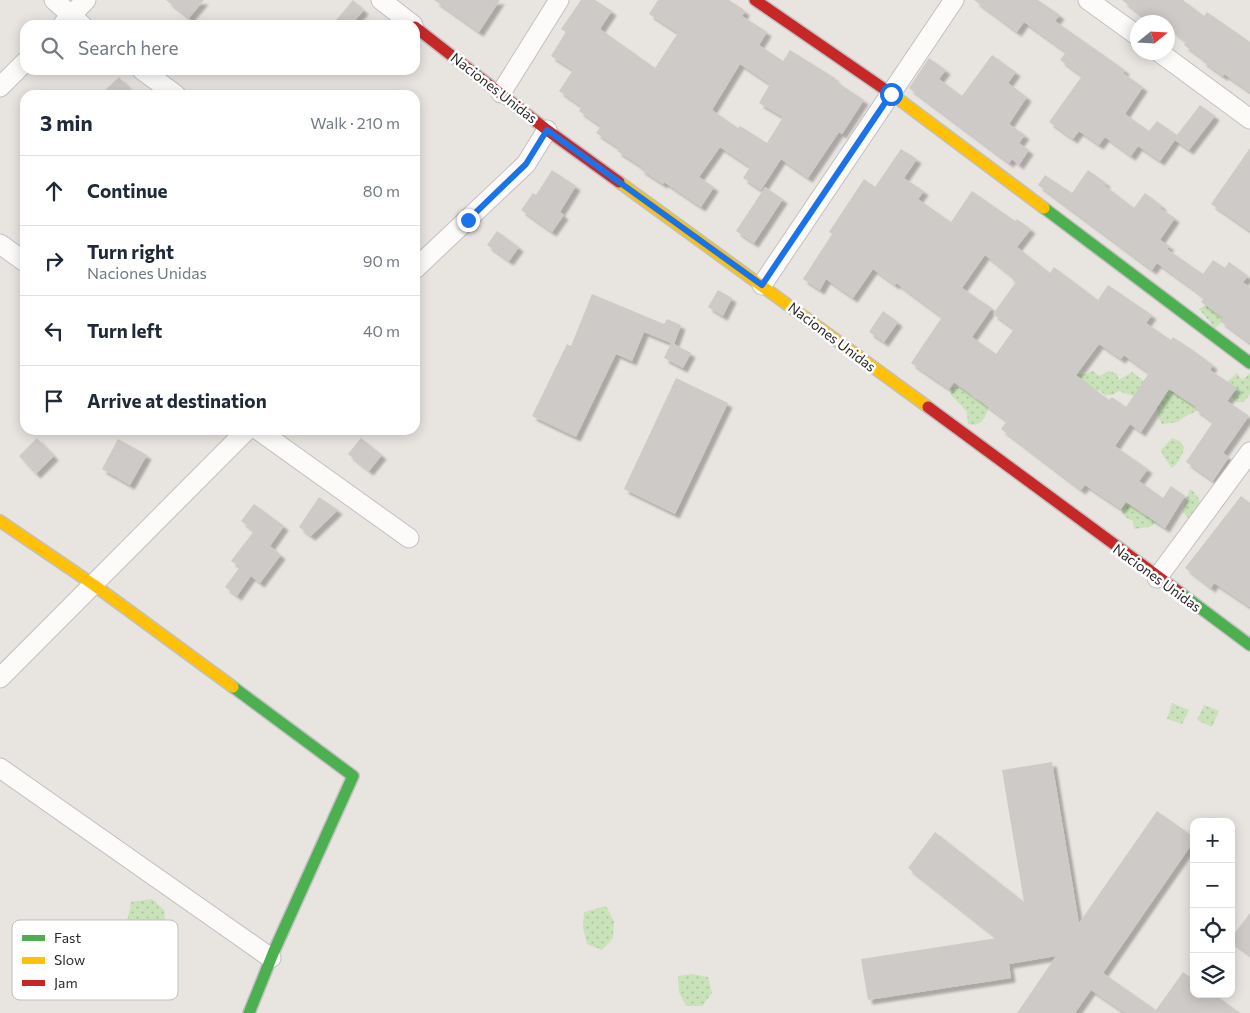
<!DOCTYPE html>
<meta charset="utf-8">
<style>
body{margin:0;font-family:Commissioner,sans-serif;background:#f6f6f7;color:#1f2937}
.controls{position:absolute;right:15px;bottom:15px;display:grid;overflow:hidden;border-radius:10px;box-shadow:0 2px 12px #0003}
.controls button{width:45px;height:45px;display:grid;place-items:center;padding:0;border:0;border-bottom:1px solid #e0e1e3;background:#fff;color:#1f2937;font:25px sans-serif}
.compass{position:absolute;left:1130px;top:15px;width:45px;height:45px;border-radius:50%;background:#fff;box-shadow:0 2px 12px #0003;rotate:72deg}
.stop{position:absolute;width:15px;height:15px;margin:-11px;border:4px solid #1a73e8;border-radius:50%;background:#fff}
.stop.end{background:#1a73e8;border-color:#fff;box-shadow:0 1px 5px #0008}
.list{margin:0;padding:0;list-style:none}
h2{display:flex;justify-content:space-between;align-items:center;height:65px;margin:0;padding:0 20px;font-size:21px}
h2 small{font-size:16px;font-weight:400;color:#747a83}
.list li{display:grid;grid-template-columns:32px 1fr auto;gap:15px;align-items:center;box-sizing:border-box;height:70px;padding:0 20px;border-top:1px solid #e0e1e3}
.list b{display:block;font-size:19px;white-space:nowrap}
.list p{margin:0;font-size:16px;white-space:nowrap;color:#747a83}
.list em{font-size:16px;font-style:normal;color:#747a83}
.icon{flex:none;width:28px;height:28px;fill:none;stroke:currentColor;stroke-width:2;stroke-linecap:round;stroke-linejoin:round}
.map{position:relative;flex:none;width:1250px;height:1013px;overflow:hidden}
.search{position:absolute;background:#fff;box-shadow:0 2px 12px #0003;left:20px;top:20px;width:400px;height:55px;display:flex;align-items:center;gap:12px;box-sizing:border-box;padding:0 18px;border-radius:15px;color:#747a83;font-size:19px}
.panel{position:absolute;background:#fff;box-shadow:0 2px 12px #0003;left:20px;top:90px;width:400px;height:345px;border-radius:15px}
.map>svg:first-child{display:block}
</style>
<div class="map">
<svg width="1250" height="1013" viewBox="0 0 1250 1013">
<defs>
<pattern id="grass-dots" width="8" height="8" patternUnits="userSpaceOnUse" patternTransform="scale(1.25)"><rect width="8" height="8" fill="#cae2ba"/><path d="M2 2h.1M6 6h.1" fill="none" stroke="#aec2a0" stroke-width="1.8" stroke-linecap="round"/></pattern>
<filter id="shadow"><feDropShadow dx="4.5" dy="4.5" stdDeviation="1" flood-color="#0004"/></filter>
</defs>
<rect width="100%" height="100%" fill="#e8e4e0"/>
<!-- grass -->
<path fill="url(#grass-dots)" d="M 1207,304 L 1225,315 L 1222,322 L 1215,328 L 1199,309 Z
M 1093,371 L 1099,376 L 1109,371 L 1117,374 L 1119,380 L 1132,372 L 1144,381 L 1134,396 L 1118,391 L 1113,395 L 1105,395 L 1099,390 L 1096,391 L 1070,374 L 1086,374 Z
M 1237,373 L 1242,380 L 1250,373 L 1250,394 L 1244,402 L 1236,402 L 1231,396 L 1228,381 Z
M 952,387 L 968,387 L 973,398 L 985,402 L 988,409 C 985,420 980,427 968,424 L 967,412 L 950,394 Z
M 1175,388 L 1190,393 L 1198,410 C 1191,414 1184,416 1178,422 L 1162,424 C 1156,415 1156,403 1160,393 Z
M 1172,438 L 1180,441 L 1184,447 C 1182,457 1179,462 1172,468 L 1164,457 L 1161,450 Z
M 1190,489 C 1201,497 1203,506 1196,518 L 1188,518 L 1183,512 L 1184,505 Z
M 1128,498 L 1140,505 L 1140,513 L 1148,515 L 1156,514 L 1157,523 L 1149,527 L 1134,529 L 1133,521 C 1124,517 1121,514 1121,504 Z
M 1172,703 L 1189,710 L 1182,724 L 1167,719 Z
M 1204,705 L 1219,711 L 1212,727 L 1197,720 Z
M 152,899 L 164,910 L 166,927 L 155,939 L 139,941 L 125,932 L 131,902 Z
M 606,906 L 614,921 L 613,938 L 602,950 L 587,944 L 583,928 L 584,912 Z
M 692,974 L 708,977 L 712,993 L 702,1006 L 686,1006 L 679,992 L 678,976 Z"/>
<!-- building -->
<path fill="#cdcac7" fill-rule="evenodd" filter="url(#shadow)" d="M 166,0 L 204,0 L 189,18 Z
M 353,0 L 364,10 L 351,25 L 332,25 Z
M 434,0 L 500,0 L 479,32 Z
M 581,0 L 595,0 L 612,11 L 600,29 L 655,68 L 678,33 L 649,14 L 658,0 L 729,0 L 744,10 L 745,12 L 742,16 L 767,32 L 759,45 L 783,61 L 790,50 L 835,78 L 834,80 L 864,100 L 842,134 L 839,132 L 808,178 L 781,159 L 761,190 L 743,178 L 750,167 L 720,147 L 699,177 L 714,187 L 701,207 L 664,182 L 663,184 L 640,169 L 642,167 L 617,151 L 619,148 L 596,133 L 601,126 L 579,111 L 582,107 L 559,91 L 573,70 L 551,56 L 566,32 L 561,29 ZM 740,64 L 770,84 L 759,103 L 783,117 L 767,143 L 740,126 L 738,128 L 712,110 Z
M 974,0 L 1038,0 L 1060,15 L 1055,21 L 1125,70 L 1123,73 L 1143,87 L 1125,114 L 1149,131 L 1157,121 L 1177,135 L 1200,105 L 1215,116 L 1189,150 L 1175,140 L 1160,161 L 1138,146 L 1131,156 L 1105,137 L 1099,145 L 1079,131 L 1073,139 L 1049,122 L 1082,76 L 1060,60 L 1066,52 L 1024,22 L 1017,32 Z
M 1122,0 L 1183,0 L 1204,16 L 1207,12 L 1250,42 L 1250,92 L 1224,74 L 1223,76 L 1202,61 L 1203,59 L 1184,45 L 1186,42 L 1168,27 L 1168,22 L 1150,22 Z
M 992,55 L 1016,72 L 1008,83 L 1027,97 L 1009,124 L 1025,135 L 1019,143 L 1029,150 L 1019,165 L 1012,159 L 1009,163 L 909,88 L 929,58 L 946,70 L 939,79 L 962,96 Z
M 119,77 L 135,95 L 100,95 Z
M 1250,148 L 1250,231 L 1211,204 Z
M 901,149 L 917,159 L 904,178 L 924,191 L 918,199 L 951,222 L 972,191 L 1015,221 L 1017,219 L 1031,229 L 1017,247 L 1050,273 L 1054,267 L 1098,300 L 1108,285 L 1152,315 L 1146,323 L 1171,340 L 1173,337 L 1194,351 L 1213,365 L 1210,370 L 1237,388 L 1227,401 L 1249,416 L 1223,453 L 1229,457 L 1213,481 L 1186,462 L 1213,422 L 1195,409 L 1196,407 L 1169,389 L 1141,432 L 1130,424 L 1115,446 L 1148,469 L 1139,481 L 1163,498 L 1171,486 L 1185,496 L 1165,528 L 1126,502 L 1121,509 L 1085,485 L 1081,490 L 1001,429 L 1007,421 L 954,382 L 949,389 L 911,363 L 942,317 L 896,283 L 895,285 L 873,269 L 853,298 L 826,279 L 820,290 L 803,279 L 832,234 L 829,232 L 864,179 L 875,187 ZM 985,255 L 1010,275 L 1009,276 L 1016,282 L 993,314 L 1014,329 L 996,354 L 972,337 L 992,308 L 962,288 ZM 1099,344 L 1121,359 L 1124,355 L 1149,373 L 1126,407 L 1112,397 L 1109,400 L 1076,375 Z
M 552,170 L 576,186 L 560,212 L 564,215 L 552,232 L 521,210 L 533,193 L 536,195 Z
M 1088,170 L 1106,183 L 1104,185 L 1134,208 L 1145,193 L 1162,206 L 1160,208 L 1175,218 L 1160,240 L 1170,246 L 1167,249 L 1203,274 L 1213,260 L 1225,268 L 1229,262 L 1248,276 L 1243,282 L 1250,288 L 1250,343 L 1220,321 L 1223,318 L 1201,302 L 1204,298 L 1193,289 L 1157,263 L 1152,270 L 1038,185 L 1045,175 L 1072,193 Z
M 765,187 L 783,199 L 754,243 L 736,231 Z
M 497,231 L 519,247 L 509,261 L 487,245 Z
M 718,290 L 732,298 L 723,316 L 708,307 Z
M 592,294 L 664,324 L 667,319 L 681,325 L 674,344 L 672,343 L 691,353 L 683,368 L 664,358 L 671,343 L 644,332 L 632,361 L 616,354 L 576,437 L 532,416 L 567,344 L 571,346 Z
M 883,311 L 898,322 L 884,342 L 869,332 Z
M 676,378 L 728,403 L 675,514 L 624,489 Z
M 37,438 L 54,456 L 36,474 L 19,456 Z
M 361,438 L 382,455 L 369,471 L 348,454 Z
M 118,439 L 147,455 L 130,485 L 102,469 Z
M 1241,496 L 1250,503 L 1250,607 L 1214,583 L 1211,588 L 1185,568 Z
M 319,497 L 338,510 L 311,536 L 299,527 Z
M 254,504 L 284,526 L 270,546 L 281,555 L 260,583 L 251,576 L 237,596 L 225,587 L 240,567 L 231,561 L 254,531 L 241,521 Z
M 1052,762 L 1079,923 L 1157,811 L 1194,837 L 1194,841 L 1103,973 L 1156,1010 L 1183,972 L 1194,980 L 1194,994 L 1214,994 L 1240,1013 L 1125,1013 L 1091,990 L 1075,1013 L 1017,1013 L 1056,956 L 1009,964 L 1011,978 L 868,1000 L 861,959 L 997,938 L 908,868 L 935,832 L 1024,902 L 1002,770 Z
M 1250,913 L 1250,955 L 1231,941 L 1231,938 Z"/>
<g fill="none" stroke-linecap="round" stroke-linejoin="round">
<!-- street casing -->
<g stroke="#c2c0c1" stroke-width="21">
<path id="street" d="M 54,0 L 82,25
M 381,0 L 413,25
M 1088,0 L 1138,36
M 63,24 L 86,0
M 1159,52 L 1250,119
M 142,70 L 176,95
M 0,87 L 25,62
M 501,93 L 559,0
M 0,244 L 25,262
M 415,269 L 526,164 L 547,130
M 762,285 L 954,0
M 258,430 L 409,538
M 1157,578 L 1250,452
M 0,678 L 247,430
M 0,768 L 271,958"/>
</g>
<!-- fast casing -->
<g stroke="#c2c0c1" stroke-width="14">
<path id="fast" d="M 1044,208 L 1250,363
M 1179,592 L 1250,645
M 233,687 L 353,776 L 274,951 L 249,1013"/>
</g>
<!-- slow casing -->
<g stroke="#c2c0c1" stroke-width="14">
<path id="slow" d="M 893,95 L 1044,208
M 619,182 L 928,407
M 0,521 L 94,585 L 233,687"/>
</g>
<!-- jam casing -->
<g stroke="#c2c0c1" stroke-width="14">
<path id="jam" d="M 755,0 L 893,95
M 415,27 L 547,130 L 619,182
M 928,407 L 1179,592"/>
</g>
<!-- street -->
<use href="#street" stroke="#fcfbfa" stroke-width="19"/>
<!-- fast -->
<use href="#fast" stroke="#4caf50" stroke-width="11"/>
<!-- slow -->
<use href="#slow" stroke="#ffc107" stroke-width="11"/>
<!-- jam -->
<use href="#jam" stroke="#c62828" stroke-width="11"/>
</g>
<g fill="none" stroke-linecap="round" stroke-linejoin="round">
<!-- route -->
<path stroke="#1a73e8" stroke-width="6" d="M 468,220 L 526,164 L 547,130 L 762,285 L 891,94"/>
</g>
<g text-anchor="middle" stroke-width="5" stroke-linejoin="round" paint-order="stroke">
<!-- street labels -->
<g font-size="14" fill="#2a2a2a" stroke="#fff">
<text transform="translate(494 88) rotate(38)" y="5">Naciones Unidas</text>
<text transform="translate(832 337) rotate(37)" y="5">Naciones Unidas</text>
<text transform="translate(1157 578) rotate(36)" y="5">Naciones Unidas</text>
</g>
</g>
<!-- legend -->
<rect x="12" y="920" width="166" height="80" rx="8" fill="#fff" stroke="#bfbfbf" stroke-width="1"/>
<rect x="22" y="935" width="23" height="6" fill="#4caf50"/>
<rect x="22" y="957" width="23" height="7" fill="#ffc107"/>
<rect x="22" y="980" width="23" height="6" fill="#c62828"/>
<g font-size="14" fill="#2a2a2a">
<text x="54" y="943">Fast</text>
<text x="54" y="965">Slow</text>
<text x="54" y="988">Jam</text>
</g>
</svg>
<div class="controls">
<button>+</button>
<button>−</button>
<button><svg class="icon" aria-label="locate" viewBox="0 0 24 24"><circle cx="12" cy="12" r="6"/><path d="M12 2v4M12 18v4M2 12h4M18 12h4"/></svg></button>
<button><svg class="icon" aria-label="layers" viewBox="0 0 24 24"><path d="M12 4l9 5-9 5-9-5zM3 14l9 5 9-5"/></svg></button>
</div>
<svg class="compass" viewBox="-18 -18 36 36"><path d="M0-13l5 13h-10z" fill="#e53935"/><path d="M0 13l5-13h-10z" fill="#747a83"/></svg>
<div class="stop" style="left:891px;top:94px"></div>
<div class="stop end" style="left:468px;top:220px"></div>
<div class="search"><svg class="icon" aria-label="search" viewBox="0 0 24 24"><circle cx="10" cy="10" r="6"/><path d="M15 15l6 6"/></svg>Search here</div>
<section class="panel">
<h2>3 min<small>Walk · 210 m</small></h2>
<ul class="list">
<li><svg class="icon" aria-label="ahead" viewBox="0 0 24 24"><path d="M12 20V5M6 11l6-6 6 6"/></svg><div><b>Continue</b></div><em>80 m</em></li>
<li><svg class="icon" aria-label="right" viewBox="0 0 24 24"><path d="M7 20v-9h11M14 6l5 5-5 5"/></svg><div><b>Turn right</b><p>Naciones Unidas</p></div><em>90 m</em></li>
<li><svg class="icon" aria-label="left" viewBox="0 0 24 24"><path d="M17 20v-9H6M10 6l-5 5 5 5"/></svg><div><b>Turn left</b></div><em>40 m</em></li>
<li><svg class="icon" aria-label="arrive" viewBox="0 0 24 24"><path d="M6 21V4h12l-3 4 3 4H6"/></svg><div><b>Arrive at destination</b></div></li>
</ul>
</section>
</div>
